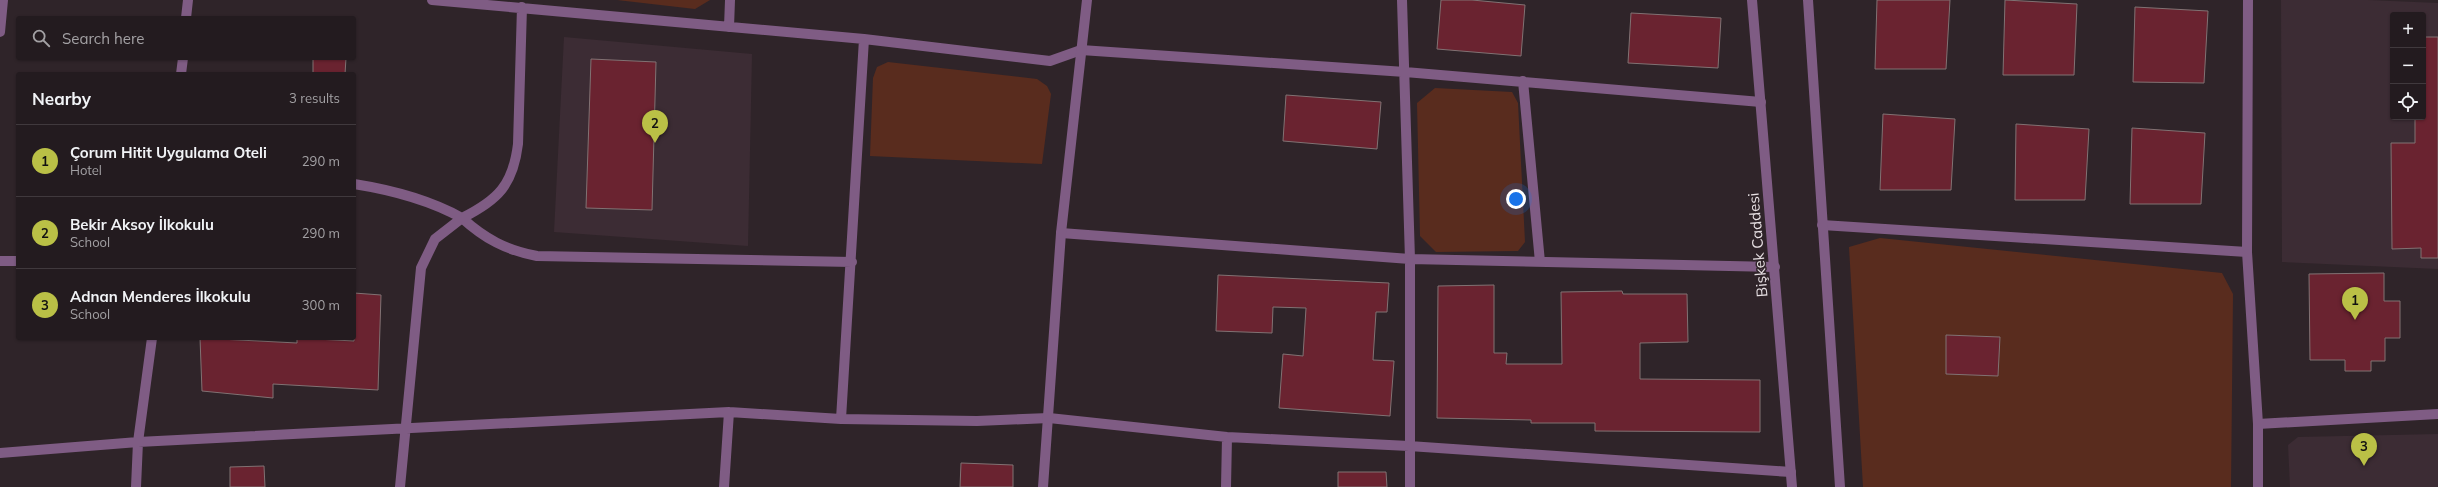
<!DOCTYPE html>
<meta charset="utf-8">
<style>
body{margin:0;font-family:Mulish,sans-serif;background:#2b2428;color:#f1f3f6}
.controls{position:absolute;right:12px;top:12px;display:grid;overflow:hidden;border-radius:4px;box-shadow:0 1px 3px #0004}
.controls button{width:36px;height:36px;display:grid;place-items:center;padding:0;border:0;border-bottom:1px solid #40393d;background:#231b1f;color:#f1f3f6;font:20px sans-serif}
.you{position:absolute;left:1516px;top:199px;width:14px;height:14px;margin:-10px;border:3px solid #fff;border-radius:50%;background:#1a73e8;box-shadow:0 0 0 6px #1a73e833}
.badge{display:grid;place-items:center;width:26px;height:26px;border-radius:50%;background:#bac046;color:#111;font-size:13px;font-weight:700}
.pin{position:absolute;translate:-50% -33px;filter:drop-shadow(0 1px 2px #0008)}
.pin::after{content:'';position:absolute;top:21px;width:14px;height:12px;background:inherit;clip-path:polygon(0 0,100% 0,50% 100%)}
.list{margin:0;padding:0;list-style:none}
h2{display:flex;justify-content:space-between;align-items:center;height:52px;margin:0;padding:0 16px;font-size:17px}
h2 small{font-size:13px;font-weight:400;color:#a3a1a4}
.list li{display:grid;grid-template-columns:26px 1fr auto;gap:12px;align-items:center;box-sizing:border-box;height:72px;padding:0 16px;border-top:1px solid #40393d}
.list b{display:block;font-size:15px;white-space:nowrap}
.list p{margin:0;font-size:13px;white-space:nowrap;color:#a3a1a4}
.list em{font-size:13px;font-style:normal;color:#a3a1a4}
.icon{flex:none;width:22px;height:22px;fill:none;stroke:currentColor;stroke-width:2;stroke-linecap:round;stroke-linejoin:round}
.map{position:relative;flex:none;width:2438px;height:487px;overflow:hidden}
.search{position:absolute;background:#231b1f;box-shadow:0 1px 3px #0004;left:16px;top:16px;width:340px;height:44px;display:flex;align-items:center;gap:10px;box-sizing:border-box;padding:0 14px;border-radius:4px;color:#a3a1a4;font-size:15px}
.panel{position:absolute;background:#231b1f;box-shadow:0 1px 3px #0004;left:16px;top:72px;width:340px;height:268px;border-radius:4px}
.map>svg:first-child{display:block}
</style>
<div class="map">
<svg width="2438" height="487" viewBox="0 0 2438 487">
<rect width="100%" height="100%" fill="#2f2429"/>
<!-- built -->
<path fill="#3c2c34" fill-rule="evenodd" d="M 2281,0 L 2368,0 L 2438,3 L 2438,269 L 2282,262 ZM 2393,15 L 2423,15 L 2423,117 L 2393,117 Z
M 564,37 L 752,54 L 748,246 L 554,232 Z
M 2438,434 L 2438,487 L 2290,487 L 2288,445 L 2298,437 Z"/>
<!-- green -->
<path fill="#592c1e" d="M 617,0 L 710,0 L 695,9 Z
M 888,62 L 1037,79 L 1047,86 L 1051,94 L 1042,164 L 870,156 L 873,78 L 877,67 Z
M 1435,88 L 1512,92 L 1518,103 L 1525,242 L 1518,251 L 1436,252 L 1420,236 L 1417,103 Z
M 1880,238 L 2222,273 L 2233,294 L 2231,487 L 1863,487 L 1849,247 Z"/>
<!-- building -->
<path fill="#6a2330" stroke="#817273" d="M 1441,0 L 1472,0 L 1525,5 L 1521,56 L 1437,49 Z
M 1877,0 L 1950,0 L 1946,69 L 1875,69 Z
M 2005,0 L 2077,4 L 2074,75 L 2003,75 Z
M 2135,7 L 2208,11 L 2204,83 L 2133,82 Z
M 1631,13 L 1721,18 L 1718,68 L 1628,63 Z
M 2423,37 L 2438,37 L 2438,258 L 2421,258 L 2421,248 L 2392,249 L 2391,143 L 2415,143 L 2415,117 L 2423,117 Z
M 313,58 L 346,58 L 345,74 L 313,74 Z
M 591,59 L 656,62 L 652,210 L 586,208 Z
M 1286,95 L 1381,102 L 1377,149 L 1283,141 Z
M 1883,114 L 1955,119 L 1951,190 L 1880,190 Z
M 2016,124 L 2089,129 L 2085,200 L 2015,200 Z
M 2132,128 L 2205,133 L 2201,204 L 2130,204 Z
M 2384,273 L 2384,301 L 2400,301 L 2400,338 L 2385,338 L 2385,361 L 2371,361 L 2371,371 L 2345,371 L 2345,360 L 2310,360 L 2309,274 Z
M 1218,275 L 1389,283 L 1387,312 L 1376,312 L 1373,360 L 1394,361 L 1390,416 L 1279,408 L 1283,354 L 1303,356 L 1306,308 L 1273,307 L 1272,333 L 1216,331 Z
M 1494,285 L 1494,353 L 1507,353 L 1506,364 L 1562,364 L 1561,292 L 1622,291 L 1623,294 L 1687,294 L 1688,342 L 1640,343 L 1640,379 L 1760,380 L 1760,432 L 1595,431 L 1595,423 L 1531,423 L 1531,420 L 1437,418 L 1438,286 Z
M 354,293 L 381,295 L 378,390 L 273,384 L 273,398 L 202,391 L 200,338 L 297,343 L 297,338 L 354,341 Z
M 1946,335 L 2000,337 L 1998,376 L 1946,374 Z
M 961,463 L 1013,465 L 1013,487 L 960,487 Z
M 264,466 L 265,487 L 230,487 L 230,467 Z
M 1338,472 L 1386,472 L 1387,487 L 1338,487 Z"/>
<g fill="none" stroke-linecap="round" stroke-linejoin="round">
<!-- minor -->
<path stroke="#7f5c84" stroke-width="10" d="M 432,0 L 864,39 L 1050,61 L 1081,50 L 1405,72 L 1761,102
M 1402,0 L 1410,259 L 1410,487
M 2248,0 L 2247,252 L 2258,424 L 2258,487
M 522,7 L 518,144 C 513,185 498,200 462,218 C 485,239 506,250 537,256 L 852,262
M 186,18 L 188,0
M 729,27 L 730,0
M 0,32 L 3,0
M 181,74 L 183,58
M 1523,81 L 1540,262
M 354,184 C 392,190 428,199 462,218 L 435,239 L 421,268 L 400,487
M 1822,225 L 2247,252
M 1061,233 L 1410,259 L 1775,267
M 0,261 L 18,261
M 841,419 L 864,39
M 2258,424 L 2438,414
M 0,453 L 138,442 L 729,412 L 841,419 L 977,421 L 1049,418 L 1227,437 L 1409,446 L 1791,472
M 136,487 L 138,442 L 152,338
M 724,487 L 729,412
M 1226,487 L 1227,437"/>
<!-- tertiary -->
<path stroke="#7f5c84" stroke-width="10" d="M 1752,0 L 1792,487
M 1808,0 L 1840,487
M 1043,487 L 1061,233 L 1087,0"/>
</g>
<g text-anchor="middle" stroke-width="3" stroke-linejoin="round" paint-order="stroke">
<!-- street labels -->
<g font-size="15" fill="#e7e0e3" stroke="#2f2429">
<text transform="translate(1758 245) rotate(-95)" y="5">Bişkek Caddesi</text>
</g>
</g>
</svg>
<div class="controls">
<button>+</button>
<button>−</button>
<button><svg class="icon" aria-label="locate" viewBox="0 0 24 24"><circle cx="12" cy="12" r="6"/><path d="M12 2v4M12 18v4M2 12h4M18 12h4"/></svg></button>
</div>
<div class="you"></div>
<div class="pin badge" style="left:2355px;top:320px">1</div>
<div class="pin badge" style="left:655px;top:143px">2</div>
<div class="pin badge" style="left:2364px;top:466px">3</div>
<div class="search"><svg class="icon" aria-label="search" viewBox="0 0 24 24"><circle cx="10" cy="10" r="6"/><path d="M15 15l6 6"/></svg>Search here</div>
<section class="panel">
<h2>Nearby<small>3 results</small></h2>
<ul class="list">
<li><span class="badge">1</span><div><b>Çorum Hitit Uygulama Oteli</b><p>Hotel</p></div><em>290 m</em></li>
<li><span class="badge">2</span><div><b>Bekir Aksoy İlkokulu</b><p>School</p></div><em>290 m</em></li>
<li><span class="badge">3</span><div><b>Adnan Menderes İlkokulu</b><p>School</p></div><em>300 m</em></li>
</ul>
</section>
</div>
